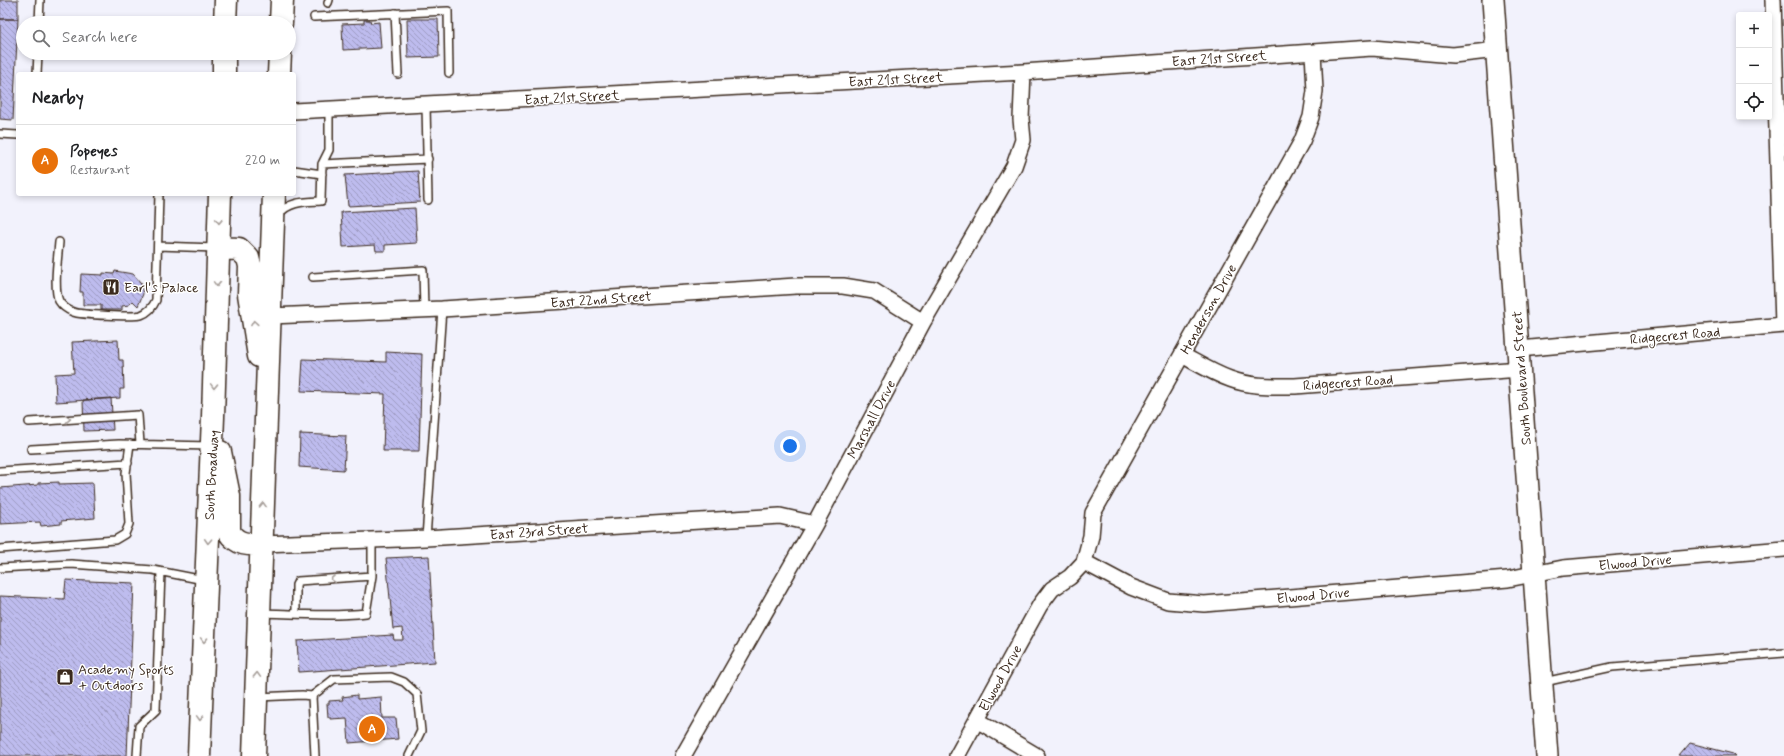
<!DOCTYPE html>
<meta charset="utf-8">
<style>
body{margin:0;font-family:Mynerve,sans-serif;background:#f6f6f6;color:#202124}
.controls{position:absolute;right:12px;top:12px;display:grid;overflow:hidden;border-radius:4px;box-shadow:0 2px 6px #0003}
.controls button{width:36px;height:36px;display:grid;place-items:center;padding:0;border:0;border-bottom:1px solid #e0e0e0;background:#fff;color:#202124;font:20px sans-serif}
.you{position:absolute;left:790px;top:446px;width:14px;height:14px;margin:-10px;border:3px solid #fff;border-radius:50%;background:#1a73e8;box-shadow:0 0 0 6px #1a73e833}
.badge{display:grid;place-items:center;width:26px;height:26px;border-radius:50%;background:#b45309;color:#fff;font-size:13px;font-weight:700}
.pin{position:absolute;translate:-50% -50%;border:2px solid #fff;box-shadow:0 1px 4px #0006}
.list{margin:0;padding:0;list-style:none}
h2{display:flex;justify-content:space-between;align-items:center;height:52px;margin:0;padding:0 16px;font-size:17px}
h2 small{font-size:13px;font-weight:400;color:#757577}
.list li{display:grid;grid-template-columns:26px 1fr auto;gap:12px;align-items:center;box-sizing:border-box;height:72px;padding:0 16px;border-top:1px solid #e0e0e0}
.list b{display:block;font-size:15px;white-space:nowrap}
.list p{margin:0;font-size:13px;white-space:nowrap;color:#757577}
.list em{font-size:13px;font-style:normal;color:#757577}
.icon{flex:none;width:22px;height:22px;fill:none;stroke:currentColor;stroke-width:2;stroke-linecap:round;stroke-linejoin:round}
.map{position:relative;flex:none;width:1784px;height:756px;overflow:hidden}
.search{position:absolute;background:#fff;box-shadow:0 2px 6px #0003;left:16px;top:16px;width:280px;height:44px;display:flex;align-items:center;gap:10px;box-sizing:border-box;padding:0 14px;border-radius:22px;color:#757577;font-size:15px}
.panel{position:absolute;background:#fff;box-shadow:0 2px 6px #0003;left:16px;top:72px;width:280px;height:124px;border-radius:4px}
.map>svg:first-child{display:block}
</style>
<div class="map">
<svg width="1784" height="756" viewBox="0 0 1784 756">
<defs>
<pattern id="building-back-hatch" width="6" height="6" patternUnits="userSpaceOnUse"><rect width="6" height="6" fill="#bebcee"/><path d="M-1 5l2 2M0 0l6 6M5-1l2 2" fill="none" stroke="#9c99c0"/></pattern>
</defs>
<rect width="100%" height="100%" fill="#f2f2fc"/>
<filter id="ink" filterUnits="userSpaceOnUse"><feTurbulence type="fractalNoise" baseFrequency=".025" numOctaves="2"/><feDisplacementMap in="SourceGraphic" scale="8" xChannelSelector="R" yChannelSelector="G"/><feConvolveMatrix kernelMatrix="1 2 1 2 8 2 1 2 1" color-interpolation-filters="sRGB"/></filter>
<g filter="url(#ink)">
<!-- building -->
<path fill="url(#building-back-hatch)" stroke="#3b2a1e" d="M 0,0 L 18,0 L 18,19 L 0,19 Z
M 0,19 L 18,19 L 13,120 L 0,119 Z
M 407,19 L 438,19 L 439,57 L 408,58 Z
M 364,20 L 370,20 L 371,23 L 379,22 L 381,48 L 343,50 L 342,24 L 364,23 Z
M 418,171 L 420,202 L 348,206 L 345,175 Z
M 415,208 L 417,243 L 385,245 L 385,251 L 376,251 L 375,245 L 343,247 L 341,212 Z
M 115,271 L 133,274 L 141,283 L 143,294 L 138,306 L 133,301 L 129,305 L 122,306 L 122,310 L 101,310 L 101,305 L 83,305 L 83,292 L 80,292 L 81,274 L 103,275 L 103,273 L 114,274 Z
M 118,340 L 119,360 L 123,360 L 124,389 L 120,389 L 120,398 L 56,402 L 55,374 L 74,373 L 72,342 Z
M 386,352 L 422,354 L 419,451 L 383,451 L 385,394 L 301,391 L 303,359 L 386,362 Z
M 111,398 L 113,430 L 84,431 L 83,400 Z
M 300,434 L 346,436 L 344,470 L 299,467 Z
M 59,482 L 59,484 L 93,483 L 95,518 L 61,521 L 61,524 L 41,526 L 40,522 L 0,524 L 0,488 L 38,485 L 38,483 Z
M 429,556 L 435,662 L 299,672 L 297,641 L 393,635 L 394,640 L 403,640 L 402,628 L 393,629 L 386,558 Z
M 66,580 L 134,583 L 127,756 L 0,756 L 0,596 L 64,599 Z
M 357,695 L 357,699 L 381,697 L 382,718 L 396,718 L 398,739 L 349,743 L 347,718 L 330,719 L 330,717 L 328,717 L 327,704 L 329,704 L 329,701 L 343,700 L 342,697 Z
M 1690,743 L 1733,754 L 1735,756 L 1679,756 Z"/>
<g fill="none" stroke-linecap="round" stroke-linejoin="round">
<!-- service casing -->
<g stroke="#3b2a1e" stroke-width="10">
<path id="service" d="M 328,3 L 329,0
M 395,13 L 398,74
M 314,17 L 448,11 L 449,73
M 39,23 L 40,0
M 37,74 L 38,53
M 426,105 L 428,200
M 0,134 L 18,135
M 322,164 L 428,159
M 294,170 L 322,174
M 279,214 C 290,201 305,202 321,201 L 322,164 L 329,150 L 329,109
M 59,242 C 58,256 53,289 59,301 C 62,306 68,310 73,312 C 81,315 135,317 141,315 C 149,312 153,307 156,300 L 159,194
M 158,246 L 216,248
M 313,277 L 423,270 L 424,310
M 29,422 L 138,415 L 140,444
M 31,449 L 119,444 L 211,446
M 0,471 L 128,463
M 426,538 L 442,309
M 0,549 L 115,540 L 125,534 L 129,524 L 126,473 L 130,444
M 0,568 L 71,564 L 153,570 L 204,580
M 262,613 C 296,614 332,617 366,613 L 372,576 L 372,540
M 296,614 L 296,585 L 298,581 L 372,576
M 1544,682 L 1612,667 L 1784,653
M 312,696 L 334,679 L 391,677 L 404,682 L 417,694 L 421,731 L 409,756
M 258,697 L 302,695 L 312,696 L 315,756
M 137,756 L 139,726 L 156,710 L 161,572"/>
</g>
<!-- minor casing -->
<g stroke="#3b2a1e" stroke-width="18">
<path id="minor" d="M 1773,0 L 1783,325
M 294,111 L 1023,72 L 1372,48 L 1453,55 L 1497,50
M 270,316 L 442,309 L 796,286 L 843,286 L 874,291 L 923,322
M 1519,349 L 1784,325
M 1182,355 C 1197,363 1213,373 1230,379 C 1251,387 1273,386 1295,386 L 1520,369
M 262,544 L 426,538 L 780,516 L 815,524
M 1084,562 L 1131,587 L 1168,601 L 1204,604 L 1508,579 L 1563,568 L 1784,549
M 977,720 L 1037,756
M 683,756 L 815,524 L 923,322 L 1014,166 L 1023,140 L 1021,119 L 1023,72
M 957,756 L 1040,605 L 1052,589 L 1070,577 L 1084,562 L 1091,536 L 1093,513 L 1302,141 L 1311,117 L 1315,91 L 1313,52"/>
</g>
<!-- secondary casing -->
<g stroke="#3b2a1e" stroke-width="24">
<path id="secondary" d="M 1493,0 L 1547,756"/>
</g>
<!-- primary casing -->
<g stroke="#3b2a1e" stroke-width="25">
<path id="primary" d="M 225,23 L 226,0
M 281,23 L 282,0
M 224,74 L 224,53
M 279,74 L 280,53
M 218,248 L 239,249 L 248,258 L 250,266 L 249,294 L 259,356
M 220,452 L 229,496 L 229,532 C 237,545 249,545 262,544
M 199,756 L 213,417 L 220,194
M 254,756 L 274,194"/>
</g>
<!-- service -->
<use href="#service" stroke="#fff" stroke-width="7"/>
<!-- minor -->
<use href="#minor" stroke="#fff" stroke-width="15"/>
<!-- secondary -->
<use href="#secondary" stroke="#fff" stroke-width="21"/>
<!-- primary -->
<use href="#primary" stroke="#fff" stroke-width="22"/>
</g>
<!-- one-way arrows -->
<defs><path id="oneway-chevron" d="M-2-3.5L2.5 0L-2 3.5" fill="none" stroke-width="1.6" stroke-linecap="round" stroke-linejoin="round"/></defs>
<g stroke="#a79f9a">
<use href="#oneway-chevron" transform="translate(219 221) rotate(92)"/>
<use href="#oneway-chevron" transform="translate(217 284) rotate(92)"/>
<use href="#oneway-chevron" transform="translate(254 323) rotate(-99)"/>
<use href="#oneway-chevron" transform="translate(214 386) rotate(92)"/>
<use href="#oneway-chevron" transform="translate(68 419) rotate(-4)"/>
<use href="#oneway-chevron" transform="translate(263 505) rotate(-88)"/>
<use href="#oneway-chevron" transform="translate(208 541) rotate(93)"/>
<use href="#oneway-chevron" transform="translate(333 579) rotate(176)"/>
<use href="#oneway-chevron" transform="translate(204 640) rotate(92)"/>
<use href="#oneway-chevron" transform="translate(257 675) rotate(-88)"/>
<use href="#oneway-chevron" transform="translate(200 718) rotate(92)"/>
</g>
</g>
<!-- icons -->
<defs>
<g id="restaurant-square" transform="scale(0.9)"><rect x="-9" y="-9" width="18" height="18" rx="4" fill="#3b2a1e" stroke="#fff"/><path d="M-5-6h1v4h1v-4h1v4h1v-4h1v5L-1.5 .5V6h-2V.5L-5-1ZM5-6V6H3V1.5H1.5Q1.5-4 5-6Z" fill="#fff"/></g>
<g id="shop-square" transform="scale(0.9)"><rect x="-9" y="-9" width="18" height="18" rx="4" fill="#3b2a1e" stroke="#fff"/><path d="M-5-2.5h2.3a2.7 3.5 0 0 1 5.4 0H5L5.5 6h-11ZM-1.5-2.5h3a1.5 2.3 0 0 0-3 0Z" fill="#fff"/></g>
</defs>
<g fill-rule="evenodd">
<use href="#restaurant-square" x="111" y="287"/>
<use href="#shop-square" x="65" y="677"/>
</g>
<g text-anchor="middle" stroke-width="3" stroke-linejoin="round" paint-order="stroke">
<!-- street labels -->
<g font-size="14" fill="#3b2a1e" stroke="#fff">
<text transform="translate(1219 58) rotate(-4)" y="5">East 21st Street</text>
<text transform="translate(896 79) rotate(-3)" y="5">East 21st Street</text>
<text transform="translate(572 97) rotate(-3)" y="5">East 21st Street</text>
<text transform="translate(601 299) rotate(-4)" y="5">East 22nd Street</text>
<text transform="translate(1208 309) rotate(-61)" y="5">Henderson Drive</text>
<text transform="translate(1675 335) rotate(-5)" y="5">Ridgecrest Road</text>
<text transform="translate(1521 378) rotate(-94)" y="5">South Boulevard Street</text>
<text transform="translate(1348 382) rotate(-4)" y="5">Ridgecrest Road</text>
<text transform="translate(871 419) rotate(-62)" y="5">Marshall Drive</text>
<text transform="translate(211 475) rotate(-87)" y="5">South Broadway</text>
<text transform="translate(539 531) rotate(-4)" y="5">East 23rd Street</text>
<text transform="translate(1635 562) rotate(-5)" y="5">Elwood Drive</text>
<text transform="translate(1313 595) rotate(-5)" y="5">Elwood Drive</text>
<text transform="translate(1000 678) rotate(-61)" y="5">Elwood Drive</text>
</g>
<!-- poi labels -->
<g font-size="14" fill="#3b2a1e" stroke="#fff" text-anchor="start">
<text x="124" y="292">Earl's Palace</text>
<text x="78" y="674">Academy Sports<tspan x="78" dy="16">+ Outdoors</tspan></text>
</g>
</g>
</svg>
<div class="controls">
<button>+</button>
<button>−</button>
<button><svg class="icon" aria-label="locate" viewBox="0 0 24 24"><circle cx="12" cy="12" r="6"/><path d="M12 2v4M12 18v4M2 12h4M18 12h4"/></svg></button>
</div>
<div class="you"></div>
<div class="pin badge" style="left:372px;top:729px;background:#e8710a">A</div>
<div class="search"><svg class="icon" aria-label="search" viewBox="0 0 24 24"><circle cx="10" cy="10" r="6"/><path d="M15 15l6 6"/></svg>Search here</div>
<section class="panel">
<h2>Nearby<small></small></h2>
<ul class="list">
<li><span class="badge" style="background:#e8710a">A</span><div><b>Popeyes</b><p>Restaurant</p></div><em>220 m</em></li>
</ul>
</section>
</div>
